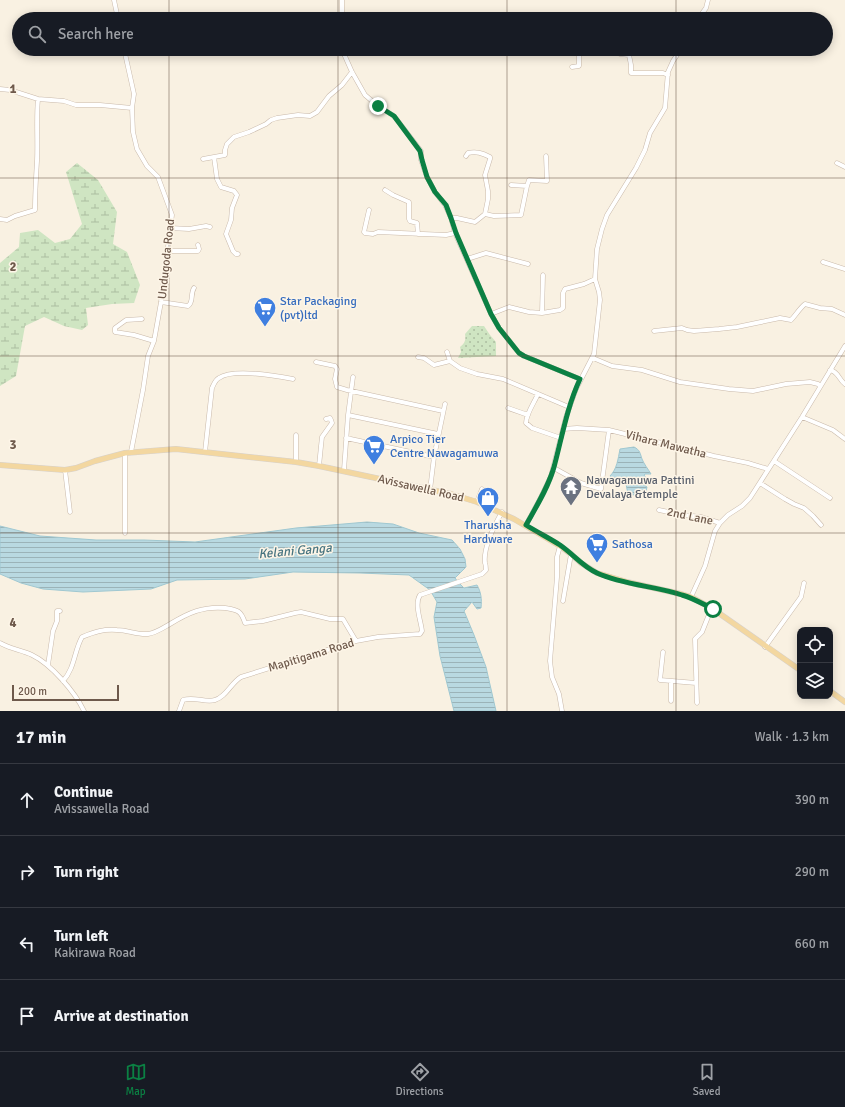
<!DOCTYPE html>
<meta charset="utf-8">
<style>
body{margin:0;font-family:Signika,sans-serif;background:#242831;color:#f1f3f6}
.controls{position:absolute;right:12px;bottom:12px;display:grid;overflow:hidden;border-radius:8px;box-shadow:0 2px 10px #0003}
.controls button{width:36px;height:36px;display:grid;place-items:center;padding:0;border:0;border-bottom:1px solid #363941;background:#171b24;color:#f1f3f6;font:20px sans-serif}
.scale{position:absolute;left:12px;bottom:10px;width:107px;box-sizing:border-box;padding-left:4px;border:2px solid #6e594b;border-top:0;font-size:11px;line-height:14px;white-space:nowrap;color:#6e594b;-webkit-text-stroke:3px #fdf5e7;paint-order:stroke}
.stop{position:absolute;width:12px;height:12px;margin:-9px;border:3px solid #0b8043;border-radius:50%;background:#fff}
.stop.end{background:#0b8043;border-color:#fff;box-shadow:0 1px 4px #0008}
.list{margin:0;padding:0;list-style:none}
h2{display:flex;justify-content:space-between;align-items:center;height:52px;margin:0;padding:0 16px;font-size:17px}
h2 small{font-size:13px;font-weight:400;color:#9ea1a6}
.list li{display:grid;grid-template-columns:26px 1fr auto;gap:12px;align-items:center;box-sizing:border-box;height:72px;padding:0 16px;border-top:1px solid #363941}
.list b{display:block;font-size:15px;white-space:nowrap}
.list p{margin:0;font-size:13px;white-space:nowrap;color:#9ea1a6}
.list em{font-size:13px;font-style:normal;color:#9ea1a6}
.icon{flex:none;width:22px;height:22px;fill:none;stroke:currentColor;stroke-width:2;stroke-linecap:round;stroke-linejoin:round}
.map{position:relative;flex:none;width:845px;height:711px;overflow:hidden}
.search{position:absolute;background:#171b24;box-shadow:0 2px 10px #0003;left:12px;right:12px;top:12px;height:44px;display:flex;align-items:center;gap:10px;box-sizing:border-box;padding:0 14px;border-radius:22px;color:#9ea1a6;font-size:15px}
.sheet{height:340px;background:#171b24}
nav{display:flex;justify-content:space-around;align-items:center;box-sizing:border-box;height:56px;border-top:1px solid #363941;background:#171b24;font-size:11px;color:#9ea1a6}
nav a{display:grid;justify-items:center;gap:2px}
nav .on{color:#0b8043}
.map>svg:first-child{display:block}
</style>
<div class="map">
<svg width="845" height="711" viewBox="0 0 845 711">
<defs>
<pattern id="wetland-marsh" width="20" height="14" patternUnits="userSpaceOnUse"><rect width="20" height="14" fill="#cfe5c2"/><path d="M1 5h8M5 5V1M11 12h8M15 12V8" fill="none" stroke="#acbda0"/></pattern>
<pattern id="park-dots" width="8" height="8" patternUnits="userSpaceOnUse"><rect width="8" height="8" fill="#cfe5c2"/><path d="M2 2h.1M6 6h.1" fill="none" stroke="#acbda0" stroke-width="1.8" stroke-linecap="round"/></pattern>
<pattern id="water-rules" width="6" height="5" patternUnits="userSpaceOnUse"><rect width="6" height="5" fill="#b9d9e1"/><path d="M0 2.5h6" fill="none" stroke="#9bb3b8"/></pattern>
</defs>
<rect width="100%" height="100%" fill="#f9f1e2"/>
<!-- wetland -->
<path fill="url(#wetland-marsh)" d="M 77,163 L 98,180 L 117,212 L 113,244 L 127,252 L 140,285 L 134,303 L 112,304 L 86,308 L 88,325 L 82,330 L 64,326 L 44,317 L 25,326 L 16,376 L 0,386 L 0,263 L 19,247 L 20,233 L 38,230 L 55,243 L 70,239 L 82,224 L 66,172 Z"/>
<!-- park -->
<path fill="url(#park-dots)" d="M 472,326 L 484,326 L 490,335 L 496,342 L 496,356 L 458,358 L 461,352 L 460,347 C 465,343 466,340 465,334 Z"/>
<!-- water -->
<path fill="url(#water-rules)" stroke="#a0c8d1" d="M 634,447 C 640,450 640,453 642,459 C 644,464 648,469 651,474 L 645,474 L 644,475 L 646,478 L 644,479 L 643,481 L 643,484 L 647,487 L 645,495 L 644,494 L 641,496 L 628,494 L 626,484 L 621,478 L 613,478 L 610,476 C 617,469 618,459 620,449 Z
M 367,522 L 393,524 L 419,533 L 452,540 L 460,549 L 465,559 L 466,567 L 455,578 L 458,582 L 464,588 L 477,585 C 481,592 482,599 481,608 L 477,609 L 472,602 L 464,611 L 474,635 L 486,667 L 496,711 L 454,711 L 440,656 L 434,617 L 437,602 L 430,590 L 409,575 L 360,573 L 293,572 L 245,579 L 177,580 L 151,589 L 83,592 L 43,589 L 21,583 L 0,574 L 0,526 L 40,536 L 96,540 L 144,540 L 195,542 L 296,528 Z"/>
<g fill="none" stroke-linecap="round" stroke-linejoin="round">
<!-- minor casing -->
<g stroke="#c9b9aa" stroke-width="5">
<path id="minor" d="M 114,0 L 118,19
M 342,19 L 342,0
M 698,19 L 706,8 L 708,0
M 124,49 L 134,94 L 132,108 L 133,132 L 137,149 L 147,166 L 158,177 L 172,215 L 161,302 L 154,341 L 148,356 L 143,390 L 131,452
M 344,49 L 344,54 L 352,72 L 365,95 L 378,106 L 394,116 L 421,151 L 421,160 L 427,177 L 435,192 L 445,205 L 451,218 L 455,233 L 491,314 L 499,328 L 519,353 L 524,356 L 580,379
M 616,49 L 620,54 L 629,55 L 631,65 L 631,73 L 663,73 L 668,75
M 572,67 L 579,66 L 579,52 L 580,49
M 0,89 L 10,90 L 38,99 L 64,101 L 76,105 L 100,105 L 132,108
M 466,156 L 468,153 C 476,151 482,153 490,157 L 490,159 L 485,175 L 488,191 L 488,199 L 485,214
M 214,157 L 217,179 L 221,187 L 234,191 L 237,195 L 232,208 L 231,220 L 226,234 L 233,251 L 236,254 L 238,254
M 203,159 L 225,155 L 225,150 L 227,144 L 234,137 L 249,132 L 266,124 L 271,120 L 277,118 L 298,115 L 310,116 L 317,112 L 329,96 L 342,85 L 352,72
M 837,163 L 845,167
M 527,186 L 529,180 L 547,181 L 546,156
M 385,190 L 393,195 L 409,202 L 409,219 L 410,221 L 417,223 L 418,234
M 369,210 L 364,232 L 365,233 L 373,234 L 378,232 L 446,235 L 455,233
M 451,218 L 457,218 L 475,222 L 485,214 L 494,216 L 521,215 L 527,186 L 511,185
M 0,219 L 7,220 L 15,216 L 35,210 C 35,194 36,177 37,161 C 38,140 36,119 38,99
M 170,228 L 189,229 L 206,226 L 210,227
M 167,251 L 198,251 L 199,249 L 198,245
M 467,259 L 486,253 L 528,264
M 823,262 L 845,269
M 161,302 L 188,306 C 194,302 190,294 194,288
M 542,313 L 543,275
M 491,314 L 509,307 L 529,312 L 542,313 L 560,310 L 563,308 L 563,293 L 565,289 L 584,284 L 595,279
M 142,319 L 126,320 L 115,328 L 115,332 L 134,335 L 154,341
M 654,331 L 682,328 L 687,330 L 694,331 L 719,329 L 737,327 L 780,318 L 791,320 C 796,315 799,309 805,304 L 820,308 L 832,309 L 845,315
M 447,352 L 450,361 L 460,368 L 477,374 L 503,379 L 569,407
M 418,357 L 424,358 L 434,365 L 450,361
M 593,358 L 612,366 L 642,370 L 680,382 L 729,389 L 753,391 L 786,384 L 810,382 L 818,384 L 820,386
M 316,362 L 335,366 L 337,369 L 335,379 L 337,387 L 347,390 L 443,411
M 830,370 C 839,372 838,379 845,384
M 538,394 C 534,403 526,414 526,423 L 532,428 L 561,438
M 508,408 L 528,415
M 348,415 L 438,434
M 802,417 L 833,430 L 845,439
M 563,429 L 577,428 L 609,430 L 714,456 L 748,463 L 768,469
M 346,438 L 434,457
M 205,452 L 212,388 C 214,384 215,380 219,378 C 233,368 277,376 293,379
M 125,453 L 125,533
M 774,461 L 830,498
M 296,462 L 296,435
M 319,466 L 321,446 L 322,437 L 332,423 L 331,420 L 330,418 L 326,419
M 554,468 L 581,483 L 601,489 L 609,430
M 65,470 L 70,512
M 344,470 L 348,415 L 353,377
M 760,483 L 785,499 L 794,504 L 804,508 L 813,516 L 821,525
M 430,490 L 434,457 L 445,404
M 477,502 L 482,489
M 659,510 L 683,515 L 701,517 L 720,523
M 526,525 L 540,499 L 551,476 L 566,417 L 576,389 L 594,354 L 600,300 L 599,292 L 595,279 L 597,249 L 602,229 L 607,215 L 636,168 L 645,150 L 650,133 L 665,108 L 668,72 L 673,61 L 681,49
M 560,546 L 557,557 L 557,577 L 550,661 L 552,677 L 559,694 L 562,711
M 691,597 L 705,566 L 715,531 L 720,523 L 728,515 L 742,506 L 750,498 L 802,417 L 845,346
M 563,601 L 571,554
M 0,643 C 10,649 22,650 32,655 C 51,664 75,692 84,711
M 765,647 L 801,597 L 804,583
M 663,652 L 660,680 L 696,683
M 48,665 L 53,631 L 57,621 L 57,611 L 60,611
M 63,681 C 75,668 74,651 82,637 C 94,632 103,629 117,630 C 128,630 137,635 148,634 C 156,633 163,628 170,624 C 188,613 203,606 225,608 C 237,610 241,610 245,623 L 263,621 L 295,613 L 301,612 L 330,619 L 343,619 L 356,641
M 671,701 L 671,681
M 697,703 L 695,639 L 702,632 L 708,617 L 713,609
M 179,711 L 183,700 C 194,696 205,703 215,700 C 226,697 231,683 241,677 L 356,641 L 378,637 L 420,634 L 422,631 C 421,621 414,604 420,595 L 482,574 L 486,570 C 486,567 486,565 485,563 C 483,547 494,526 502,512"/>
</g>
<!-- major casing -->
<g stroke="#d6d1cd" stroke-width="6">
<path id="major" d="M 0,465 L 65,470 L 76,468 L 95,461 L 125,453 L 176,449 L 296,462 L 319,466 L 451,494 L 477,502 L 514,519 L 560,546 L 571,554 L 581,563 L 597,573 L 627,582 L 681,594 L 691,597 L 713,609 L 800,670
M 830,691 L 845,702"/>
</g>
<!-- minor -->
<use href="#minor" stroke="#fff" stroke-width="4"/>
<!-- major -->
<use href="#major" stroke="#f3d7a0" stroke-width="5"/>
</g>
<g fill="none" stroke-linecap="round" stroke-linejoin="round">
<!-- route -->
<path stroke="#0b8043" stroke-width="5" d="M 378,106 L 394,116 L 420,151 L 422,160 L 427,177 L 435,192 L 446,205 L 451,218 L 456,233 L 491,314 L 499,328 L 519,353 L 524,356 L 580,379 C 567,407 562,437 554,467 C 548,488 536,507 526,525 C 537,532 549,538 560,545 C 573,554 582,566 597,573 C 623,585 655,586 682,595 C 693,598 703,604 713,609"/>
</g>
<!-- grid -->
<path fill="none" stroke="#6e594b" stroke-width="1" stroke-opacity="0.55" d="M 169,0 L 169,19M 338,0 L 338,19M 507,0 L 507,19M 676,0 L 676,19M 169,49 L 169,711M 338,49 L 338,711M 507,49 L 507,711M 676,49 L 676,711M 0,178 L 845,178M 0,356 L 845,356M 0,533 L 845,533"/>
<!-- icons -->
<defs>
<g id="supermarket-pin" transform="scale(1.15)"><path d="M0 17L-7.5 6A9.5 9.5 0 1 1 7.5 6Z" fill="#3f7fe0" stroke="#fdf5e7"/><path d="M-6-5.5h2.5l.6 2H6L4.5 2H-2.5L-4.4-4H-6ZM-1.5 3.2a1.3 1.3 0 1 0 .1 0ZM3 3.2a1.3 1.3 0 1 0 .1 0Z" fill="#fff"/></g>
<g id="temple-pin" transform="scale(1.15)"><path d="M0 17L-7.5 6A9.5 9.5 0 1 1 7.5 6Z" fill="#6b7280" stroke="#fdf5e7"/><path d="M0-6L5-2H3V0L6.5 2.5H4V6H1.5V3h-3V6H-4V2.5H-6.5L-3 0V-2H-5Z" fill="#fff"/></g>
<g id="shop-pin" transform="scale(1.15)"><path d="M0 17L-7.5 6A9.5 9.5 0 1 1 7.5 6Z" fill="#3f7fe0" stroke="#fdf5e7"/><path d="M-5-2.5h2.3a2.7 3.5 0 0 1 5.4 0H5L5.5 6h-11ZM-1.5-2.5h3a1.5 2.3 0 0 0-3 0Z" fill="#fff"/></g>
</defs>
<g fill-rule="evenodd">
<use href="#supermarket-pin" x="265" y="308"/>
<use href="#supermarket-pin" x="374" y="446"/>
<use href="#temple-pin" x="571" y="487"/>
<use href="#shop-pin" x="488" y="498"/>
<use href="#supermarket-pin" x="597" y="544"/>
</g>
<g text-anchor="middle" stroke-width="3" stroke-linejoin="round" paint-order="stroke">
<!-- street labels -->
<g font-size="12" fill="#6e594b" stroke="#fdf5e7">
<text transform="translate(166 259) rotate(-84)" y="4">Undugoda Road</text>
<text transform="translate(666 444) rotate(14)" y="4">Vihara Mawatha</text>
<text transform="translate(421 488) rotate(13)" y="4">Avissawella Road</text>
<text transform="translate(690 516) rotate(12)" y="4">2nd Lane</text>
<text transform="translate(311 655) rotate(-17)" y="4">Mapitigama Road</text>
</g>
<!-- shop labels -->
<g font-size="12" fill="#366cbe" stroke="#fdf5e7" text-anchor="start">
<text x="280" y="305">Star Packaging<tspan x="280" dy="14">(pvt)ltd</tspan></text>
<text x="390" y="443">Arpico Tier<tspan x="390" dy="14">Centre Nawagamuwa</tspan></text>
<text x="488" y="529" text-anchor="middle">Tharusha<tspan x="488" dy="14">Hardware</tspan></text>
<text x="612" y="548">Sathosa</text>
</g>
<!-- worship labels -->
<g font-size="12" fill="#5b616d" stroke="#fdf5e7" text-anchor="start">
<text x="586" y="484">Nawagamuwa Pattini<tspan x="586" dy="14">Devalaya &amp;temple</tspan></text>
</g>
<!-- water labels -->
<g font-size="13" font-style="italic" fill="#477480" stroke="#fdf5e7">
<text transform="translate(295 550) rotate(-5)" y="5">Kelani Ganga</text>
</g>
</g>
<g font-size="13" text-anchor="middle" font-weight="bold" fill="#6e594b" stroke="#fdf5e7" stroke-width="3" stroke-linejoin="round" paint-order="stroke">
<text x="13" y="93">1</text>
<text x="13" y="271">2</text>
<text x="13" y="449">3</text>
<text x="13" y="627">4</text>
</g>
</svg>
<div class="controls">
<button><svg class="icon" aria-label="locate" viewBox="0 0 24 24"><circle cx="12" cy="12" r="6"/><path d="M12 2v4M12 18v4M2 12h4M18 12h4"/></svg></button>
<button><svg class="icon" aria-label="layers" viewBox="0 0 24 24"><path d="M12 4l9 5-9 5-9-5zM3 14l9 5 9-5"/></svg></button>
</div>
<div class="scale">200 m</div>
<div class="stop" style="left:713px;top:609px"></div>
<div class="stop end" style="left:378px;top:106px"></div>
<div class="search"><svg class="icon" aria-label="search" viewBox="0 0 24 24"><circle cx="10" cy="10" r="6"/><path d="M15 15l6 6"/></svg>Search here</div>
</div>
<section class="sheet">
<h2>17 min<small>Walk · 1.3 km</small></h2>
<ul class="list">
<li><svg class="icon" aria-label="ahead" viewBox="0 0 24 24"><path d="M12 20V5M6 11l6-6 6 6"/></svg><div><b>Continue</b><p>Avissawella Road</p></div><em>390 m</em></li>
<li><svg class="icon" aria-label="right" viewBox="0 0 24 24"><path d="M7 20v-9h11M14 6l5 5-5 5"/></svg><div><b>Turn right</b></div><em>290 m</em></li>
<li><svg class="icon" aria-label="left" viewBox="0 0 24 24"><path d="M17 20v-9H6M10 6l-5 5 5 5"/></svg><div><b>Turn left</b><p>Kakirawa Road</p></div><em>660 m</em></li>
<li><svg class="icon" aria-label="arrive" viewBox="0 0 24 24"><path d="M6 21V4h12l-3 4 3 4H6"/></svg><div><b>Arrive at destination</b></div></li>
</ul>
</section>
<nav>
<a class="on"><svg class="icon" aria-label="map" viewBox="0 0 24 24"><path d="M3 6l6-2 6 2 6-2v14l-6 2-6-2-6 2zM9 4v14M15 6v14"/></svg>Map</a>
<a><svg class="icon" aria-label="directions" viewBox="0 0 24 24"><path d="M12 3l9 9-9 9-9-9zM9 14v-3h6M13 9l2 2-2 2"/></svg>Directions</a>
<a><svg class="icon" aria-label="saved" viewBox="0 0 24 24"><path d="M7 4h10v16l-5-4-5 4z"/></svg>Saved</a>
</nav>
